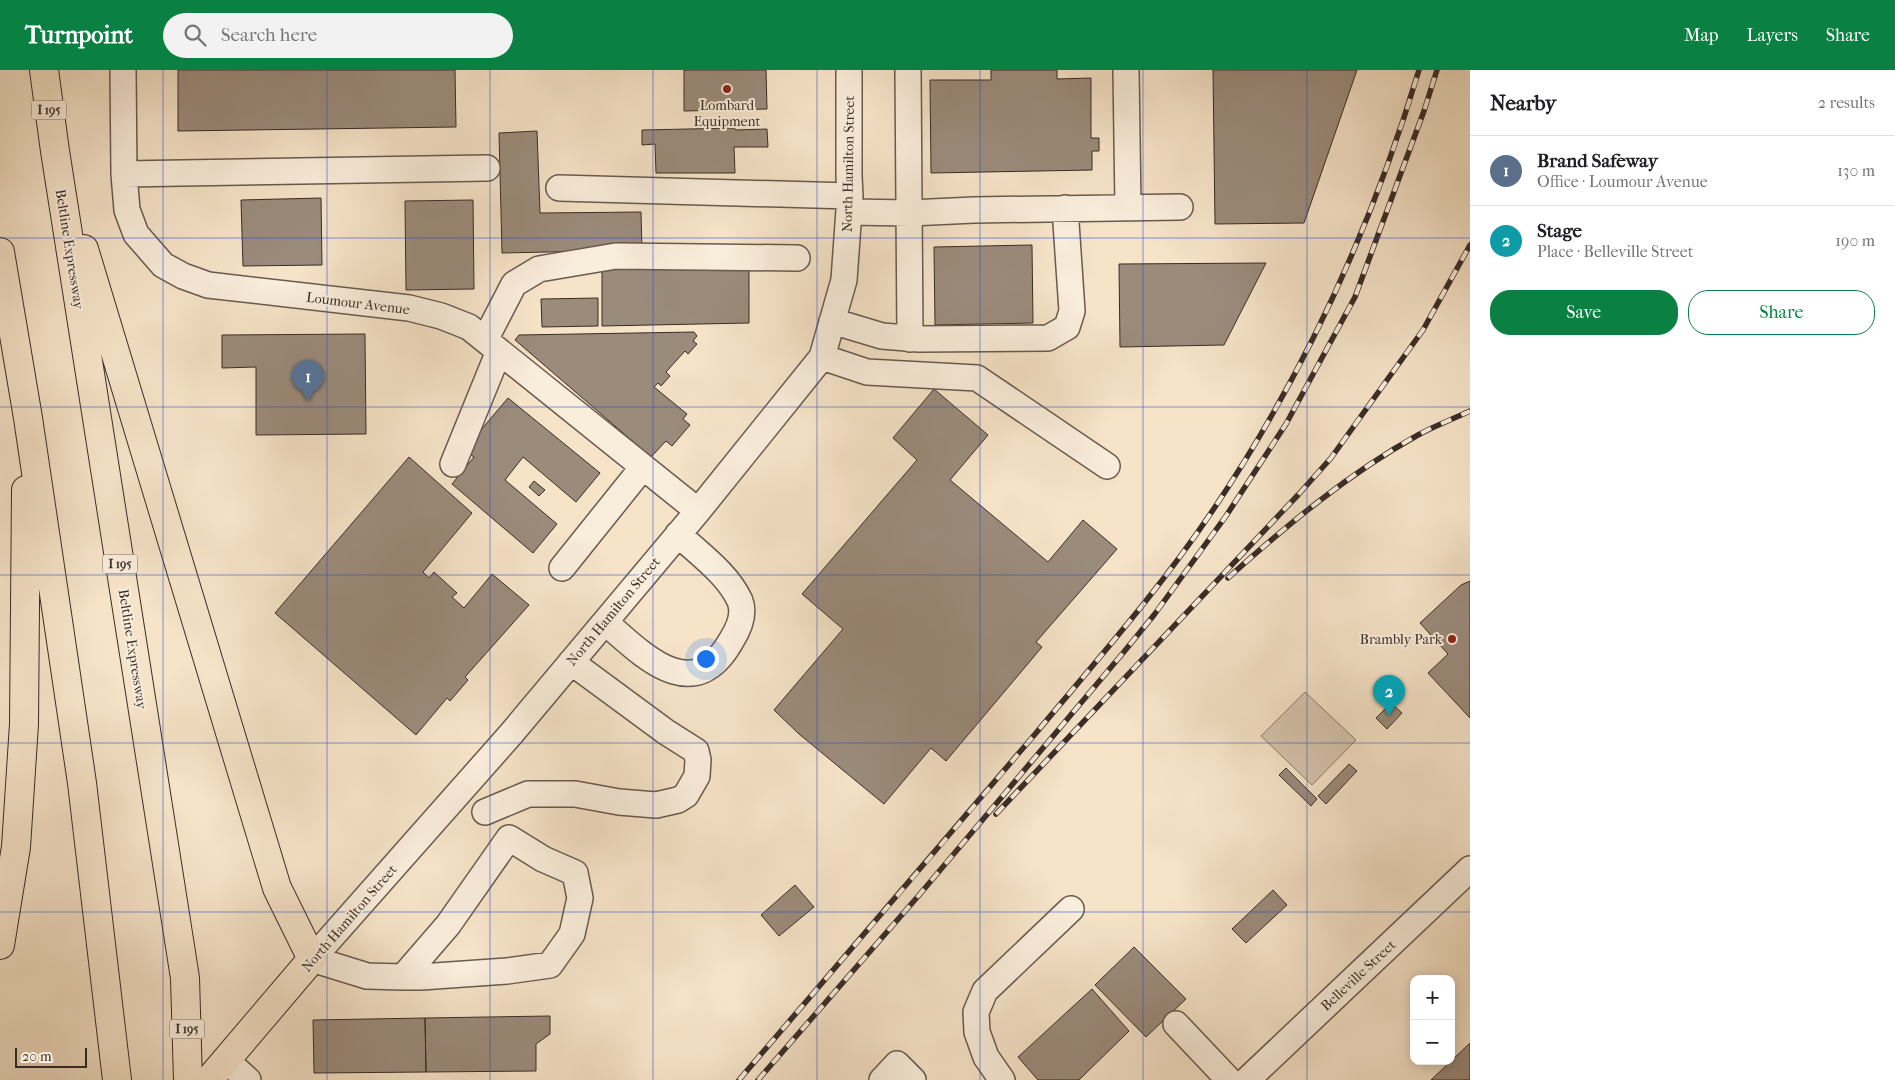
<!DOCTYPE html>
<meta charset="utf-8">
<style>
body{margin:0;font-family:"IM FELL French Canon",serif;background:#f2f2f2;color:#202124}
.controls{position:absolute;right:15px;bottom:15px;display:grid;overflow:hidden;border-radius:10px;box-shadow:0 2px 12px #0003}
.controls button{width:45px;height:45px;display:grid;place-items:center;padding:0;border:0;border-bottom:1px solid #e0e0e0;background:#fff;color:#202124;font:25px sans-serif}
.scale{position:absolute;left:15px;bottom:12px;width:72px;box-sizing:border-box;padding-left:5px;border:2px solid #392c27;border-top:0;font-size:14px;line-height:18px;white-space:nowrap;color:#392c27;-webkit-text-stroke:4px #f9eddb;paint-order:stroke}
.you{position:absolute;left:705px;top:588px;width:18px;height:18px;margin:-12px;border:4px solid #fff;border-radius:50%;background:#1a73e8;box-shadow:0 0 0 8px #1a73e833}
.badge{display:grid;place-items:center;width:32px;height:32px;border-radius:50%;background:#0b8043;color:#fff;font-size:16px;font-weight:700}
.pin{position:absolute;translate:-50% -41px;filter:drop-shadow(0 1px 2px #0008)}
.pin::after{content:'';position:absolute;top:26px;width:18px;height:15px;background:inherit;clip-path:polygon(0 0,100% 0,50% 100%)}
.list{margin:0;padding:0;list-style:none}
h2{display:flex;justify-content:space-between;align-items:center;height:65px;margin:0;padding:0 20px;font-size:21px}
h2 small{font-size:16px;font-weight:400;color:#757577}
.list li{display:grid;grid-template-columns:32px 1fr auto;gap:15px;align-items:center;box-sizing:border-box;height:70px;padding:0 20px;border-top:1px solid #e0e0e0}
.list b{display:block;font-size:19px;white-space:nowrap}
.list p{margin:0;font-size:16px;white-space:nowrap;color:#757577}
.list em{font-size:16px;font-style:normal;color:#757577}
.actions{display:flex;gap:10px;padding:15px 20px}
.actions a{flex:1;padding:11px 0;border:1px solid #0b8043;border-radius:20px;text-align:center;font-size:18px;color:#0b8043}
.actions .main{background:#0b8043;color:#fff}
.icon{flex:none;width:28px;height:28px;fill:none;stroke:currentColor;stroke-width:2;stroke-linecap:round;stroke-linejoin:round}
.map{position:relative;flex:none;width:1470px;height:1010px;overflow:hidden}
header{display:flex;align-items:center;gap:30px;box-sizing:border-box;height:70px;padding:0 25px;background:#0b8043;color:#fff}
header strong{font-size:24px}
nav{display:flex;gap:28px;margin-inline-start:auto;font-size:18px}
.search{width:350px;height:45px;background:#f2f2f2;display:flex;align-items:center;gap:12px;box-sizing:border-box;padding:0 18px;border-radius:28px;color:#757577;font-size:19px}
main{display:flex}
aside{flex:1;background:#fff}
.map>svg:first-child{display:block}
</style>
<header>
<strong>Turnpoint</strong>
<div class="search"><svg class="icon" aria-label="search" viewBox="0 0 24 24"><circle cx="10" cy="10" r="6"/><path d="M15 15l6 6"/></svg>Search here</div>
<nav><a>Map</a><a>Layers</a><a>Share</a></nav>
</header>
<main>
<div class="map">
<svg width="1470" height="1010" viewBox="0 0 1470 1010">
<rect width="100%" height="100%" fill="#f6e3c8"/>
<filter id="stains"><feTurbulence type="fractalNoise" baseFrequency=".004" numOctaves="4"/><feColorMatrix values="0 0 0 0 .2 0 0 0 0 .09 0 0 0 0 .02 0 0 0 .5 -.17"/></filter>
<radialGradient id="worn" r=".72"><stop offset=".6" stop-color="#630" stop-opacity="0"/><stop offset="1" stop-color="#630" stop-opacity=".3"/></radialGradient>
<!-- green -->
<path fill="#d6c4ad" stroke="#88786a" d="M 1305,622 L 1356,670 L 1312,715 L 1261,666 Z"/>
<!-- building -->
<path fill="#9b8b7b" stroke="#392c27" d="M 178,0 L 455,0 L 456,57 L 178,61 Z
M 684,0 L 766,0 L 767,39 L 684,41 Z
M 991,0 L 1057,0 L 1057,9 L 1091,8 L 1091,68 L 1099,68 L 1099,81 L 1092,81 L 1092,100 L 931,103 L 930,10 L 991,10 Z
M 1213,0 L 1357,0 L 1304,153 L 1215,154 Z
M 734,58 L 736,60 L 767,59 L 768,77 L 734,77 L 735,103 L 656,103 L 655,74 L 642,75 L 642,60 Z
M 537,61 L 540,143 L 641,142 L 642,180 L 502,183 L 499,63 Z
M 321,128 L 322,195 L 243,196 L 241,130 Z
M 473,130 L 474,219 L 406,220 L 405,131 Z
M 1032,175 L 1033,253 L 935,255 L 934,177 Z
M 1266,193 L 1224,275 L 1120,277 L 1119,194 Z
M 749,197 L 749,253 L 602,256 L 602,199 Z
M 598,228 L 598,256 L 542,257 L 541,229 Z
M 694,262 L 697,266 L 693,271 L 697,274 L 688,284 L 685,281 L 666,302 L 670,306 L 661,316 L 658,313 L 654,317 L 687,344 L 683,349 L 690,355 L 672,376 L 666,371 L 651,387 L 515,270 L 519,265 Z
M 365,264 L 366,364 L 256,365 L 256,297 L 222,298 L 222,265 Z
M 934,319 L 988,365 L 950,410 L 1048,492 L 1083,450 L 1117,479 L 1036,572 L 1042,577 L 946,691 L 931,678 L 884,734 L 799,664 L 774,640 L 843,559 L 802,524 L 917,390 L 893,368 Z
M 508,328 L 600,403 L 576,432 L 523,387 L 505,410 L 557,454 L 533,483 L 452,414 L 474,387 L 467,382 L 476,371 L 474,368 Z
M 409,387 L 472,443 L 423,502 L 429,508 L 434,502 L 457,523 L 452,527 L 464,538 L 492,504 L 529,535 L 465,607 L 468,610 L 450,631 L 447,628 L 416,665 L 275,543 Z
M 534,411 L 545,420 L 539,426 L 529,417 Z
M 1470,511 L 1470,648 L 1428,603 L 1448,584 L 1420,553 L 1461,515 Z
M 1391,633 L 1402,643 L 1387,659 L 1376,648 Z
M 1349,694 L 1357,701 L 1326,734 L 1318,726 Z
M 1286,698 L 1317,729 L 1311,736 L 1279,705 Z
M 795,815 L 814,837 L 779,866 L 761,845 Z
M 1273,820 L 1287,835 L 1246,873 L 1232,859 Z
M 1134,877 L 1186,929 L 1146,967 L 1095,915 Z
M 1092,919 L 1129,961 L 1079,1010 L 1038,1010 L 1018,987 Z
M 550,946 L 550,964 L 536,974 L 536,1001 L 426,1002 L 425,948 Z
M 425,948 L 426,1002 L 314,1003 L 313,950 Z
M 1470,973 L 1470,1010 L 1431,1010 L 1451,991 Z"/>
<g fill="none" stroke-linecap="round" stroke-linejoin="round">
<!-- minor casing -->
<g stroke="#685a4f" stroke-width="28">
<path id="minor" d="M 123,0 L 124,104 L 127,140 L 136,164 L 163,195 L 183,206 L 208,215 L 409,238 L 441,246 L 469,257 L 698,441
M 908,0 L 910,269
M 1126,0 L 1128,137
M 124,104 L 487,98
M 559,118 L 850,126
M 849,142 L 910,143 L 974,140 L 1180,137
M 832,251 L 882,266 L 919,269 L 1048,268 L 1067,257 L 1072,241 L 1065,138
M 485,270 L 514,214 L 539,199 L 616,186 L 797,188
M 822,287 L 867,302 L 977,308 L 1107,396
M 453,394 L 499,281
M 562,498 L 643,397
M 605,552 C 643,585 693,638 731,571 C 738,560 745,544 740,531 C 728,504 699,484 678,464
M 485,742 L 528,724 L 575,724 L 619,732 L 656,735 L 678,730 L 686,725 L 697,706 L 698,690 L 696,681 L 666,662 L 571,592
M 403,907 L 448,855 L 509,768 L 543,789 L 575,803 L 580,828 L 572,864 L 550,895 L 507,901 L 421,907 L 403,907 L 367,906 L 312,889 L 511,664 L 698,441 L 822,287 L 844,210 L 850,126 L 849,106 L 849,0
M 1176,954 L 1229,1010
M 226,990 L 248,1010
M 882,1010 L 897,994 L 913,1010
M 1002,1010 L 986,987 L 977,962 L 976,942 L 985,921 L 1071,839
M 1247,1010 L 1470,799"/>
</g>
<!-- major casing -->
<g stroke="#392c27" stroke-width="30">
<path id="major" d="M 209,1010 L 312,889"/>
</g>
<!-- highway casing -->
<g stroke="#392c27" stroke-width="30">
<path id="highway" d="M 44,0 L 55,81 L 185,908 L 188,1010
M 84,179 L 277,818 L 312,889
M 0,182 L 28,348 L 82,713 L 117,1010
M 0,875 L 16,777 L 24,654 L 26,420"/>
</g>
<!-- minor -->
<use href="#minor" stroke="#f9eddb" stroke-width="25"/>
<!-- major -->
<use href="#major" stroke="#f6e3c8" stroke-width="28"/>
<!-- highway -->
<use href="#highway" stroke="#f6e3c8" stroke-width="28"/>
<!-- rail casing -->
<g stroke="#392c27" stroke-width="5.5">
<path id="rail" d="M 1228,508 C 1287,455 1348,404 1418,365 C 1434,356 1453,349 1470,341
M 996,744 L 1298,425 L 1331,388 L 1423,260 L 1470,175
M 739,1010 C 838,894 938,779 1036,663 C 1097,590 1160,519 1213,440 C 1304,305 1372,156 1419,0
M 758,1010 L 920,824 L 1123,583 L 1154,545 L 1226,446 L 1286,354 L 1355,227 L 1424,41 L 1437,0"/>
</g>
<!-- rail -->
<use href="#rail" stroke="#f9eddb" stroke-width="4" stroke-dasharray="11" stroke-linecap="butt"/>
</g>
<!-- grid -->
<path fill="none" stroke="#1d4ed8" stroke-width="1" stroke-opacity="0.55" d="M 163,0 L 163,1010M 327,0 L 327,1010M 490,0 L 490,1010M 653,0 L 653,1010M 817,0 L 817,1010M 980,0 L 980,1010M 1143,0 L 1143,1010M 1307,0 L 1307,1010M 0,168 L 1470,168M 0,337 L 1470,337M 0,505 L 1470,505M 0,673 L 1470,673M 0,842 L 1470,842"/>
<!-- markers -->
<g fill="#8f2418" stroke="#f9eddb" stroke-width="2">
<circle cx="727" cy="19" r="5"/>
<circle cx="1452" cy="569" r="5"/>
</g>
<g text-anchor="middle" stroke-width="4" stroke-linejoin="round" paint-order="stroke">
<!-- shield labels -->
<g fill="#f9eddb" stroke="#73665d" stroke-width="1">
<rect x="31.5" y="30.5" width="35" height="19" rx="4"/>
<rect x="102.5" y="484.5" width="35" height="19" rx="4"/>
<rect x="169.5" y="949.5" width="35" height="19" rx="4"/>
</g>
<g font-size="12" font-weight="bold" fill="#392c27">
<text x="49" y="44">I 195</text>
<text x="120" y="498">I 195</text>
<text x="187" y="963">I 195</text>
</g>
<!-- poi labels -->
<g font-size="14" fill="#392c27" stroke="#f9eddb">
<text x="727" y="40">Lombard<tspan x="727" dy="16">Equipment</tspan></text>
<text x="1442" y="574" text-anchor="end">Brambly Park</text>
</g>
<!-- street labels -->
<g font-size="14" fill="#392c27" stroke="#f9eddb">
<text transform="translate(848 94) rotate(-89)" y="5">North Hamilton Street</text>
<text transform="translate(70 179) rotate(81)" y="5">Beltline Expressway</text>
<text transform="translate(358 233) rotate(7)" y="5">Loumour Avenue</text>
<text transform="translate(613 541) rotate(-50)" y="5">North Hamilton Street</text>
<text transform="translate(133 579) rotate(81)" y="5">Beltline Expressway</text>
<text transform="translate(349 848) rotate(-49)" y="5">North Hamilton Street</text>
<text transform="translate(1358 905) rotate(-43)" y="5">Belleville Street</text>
</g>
</g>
<rect width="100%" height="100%" filter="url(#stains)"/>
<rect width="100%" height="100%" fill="url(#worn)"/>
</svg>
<div class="controls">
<button>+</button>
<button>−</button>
</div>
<div class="scale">20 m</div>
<div class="you"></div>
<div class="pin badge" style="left:308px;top:331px;background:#5c6f8a">1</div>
<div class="pin badge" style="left:1389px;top:646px;background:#0f9aa8">2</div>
</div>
<aside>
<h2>Nearby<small>2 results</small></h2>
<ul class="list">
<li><span class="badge" style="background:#5c6f8a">1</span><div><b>Brand Safeway</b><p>Office · Loumour Avenue</p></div><em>130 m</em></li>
<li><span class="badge" style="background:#0f9aa8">2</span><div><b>Stage</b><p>Place · Belleville Street</p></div><em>190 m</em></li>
</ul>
<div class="actions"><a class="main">Save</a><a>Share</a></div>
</aside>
</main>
